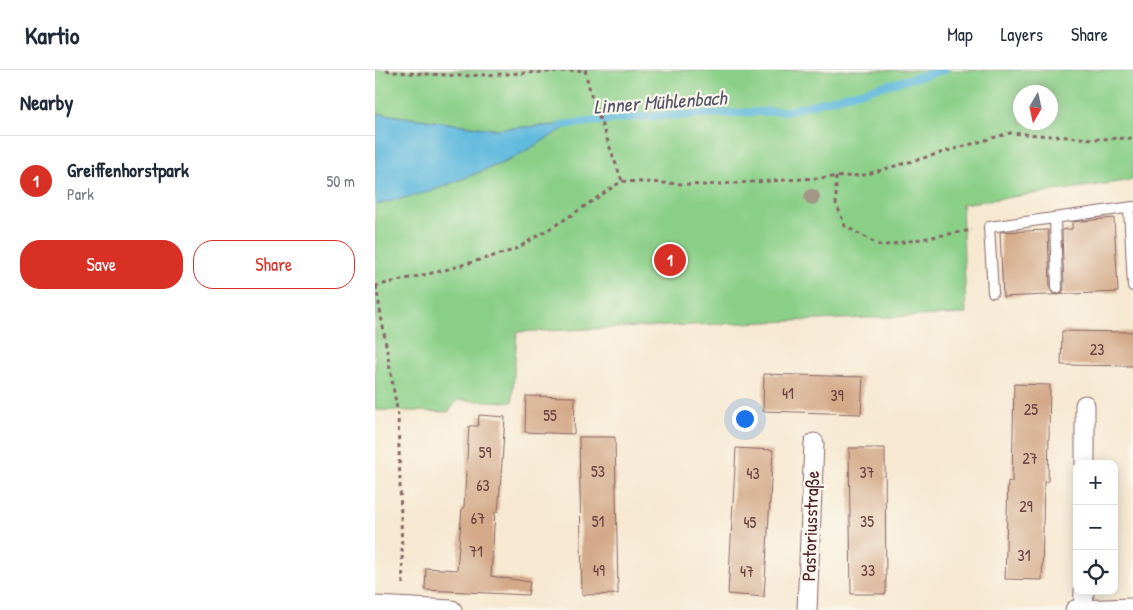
<!DOCTYPE html>
<meta charset="utf-8">
<style>
body{margin:0;font-family:"Patrick Hand",sans-serif;background:#f6f6f7;color:#1f2937}
.controls{position:absolute;right:15px;bottom:15px;display:grid;overflow:hidden;border-radius:10px;box-shadow:0 2px 12px #0003}
.controls button{width:45px;height:45px;display:grid;place-items:center;padding:0;border:0;border-bottom:1px solid #e0e1e3;background:#fff;color:#1f2937;font:25px sans-serif}
.compass{position:absolute;left:638px;top:15px;width:45px;height:45px;border-radius:50%;background:#fff;box-shadow:0 2px 12px #0003;rotate:189deg}
.you{position:absolute;left:369px;top:348px;width:18px;height:18px;margin:-12px;border:4px solid #fff;border-radius:50%;background:#1a73e8;box-shadow:0 0 0 8px #1a73e833}
.badge{display:grid;place-items:center;width:32px;height:32px;border-radius:50%;background:#d93025;color:#fff;font-size:16px;font-weight:700}
.pin{position:absolute;translate:-50% -50%;border:2px solid #fff;box-shadow:0 1px 5px #0006}
.list{margin:0;padding:0;list-style:none}
h2{display:flex;justify-content:space-between;align-items:center;height:65px;margin:0;padding:0 20px;font-size:21px}
h2 small{font-size:16px;font-weight:400;color:#747a83}
.list li{display:grid;grid-template-columns:32px 1fr auto;gap:15px;align-items:center;box-sizing:border-box;height:90px;padding:0 20px;border-top:1px solid #e0e1e3}
.list b{display:block;font-size:19px;white-space:nowrap}
.list p{margin:0;font-size:16px;white-space:nowrap;color:#747a83}
.list em{font-size:16px;font-style:normal;color:#747a83}
.actions{display:flex;gap:10px;padding:15px 20px}
.actions a{flex:1;padding:11px 0;border:1px solid #d93025;border-radius:20px;text-align:center;font-size:18px;color:#d93025}
.actions .main{background:#d93025;color:#fff}
.icon{flex:none;width:28px;height:28px;fill:none;stroke:currentColor;stroke-width:2;stroke-linecap:round;stroke-linejoin:round}
.map{position:relative;flex:none;width:758px;height:540px;overflow:hidden}
header{display:flex;align-items:center;gap:30px;box-sizing:border-box;height:70px;padding:0 25px;background:#fff;border-bottom:1px solid #e0e1e3}
header strong{font-size:24px}
nav{display:flex;gap:28px;margin-inline-start:auto;font-size:18px}
main{display:flex}
aside{flex:1;background:#fff}
.map>svg:first-child{display:block}
</style>
<header>
<strong>Kartio</strong>
<nav><a>Map</a><a>Layers</a><a>Share</a></nav>
</header>
<main>
<aside>
<h2>Nearby<small></small></h2>
<ul class="list">
<li><span class="badge">1</span><div><b>Greiffenhorstpark</b><p>Park</p></div><em>50 m</em></li>
</ul>
<div class="actions"><a class="main">Save</a><a>Share</a></div>
</aside>
<div class="map">
<svg width="758" height="540" viewBox="0 0 758 540">
<rect width="100%" height="100%" fill="#fbf7ec"/>
<filter id="ink" filterUnits="userSpaceOnUse"><feTurbulence type="fractalNoise" baseFrequency=".02" numOctaves="2"/><feDisplacementMap in="SourceGraphic" scale="10" xChannelSelector="R" yChannelSelector="G"/><feConvolveMatrix kernelMatrix="1 2 1 2 8 2 1 2 1" color-interpolation-filters="sRGB"/></filter>
<filter id="wash" filterUnits="userSpaceOnUse"><feTurbulence type="fractalNoise" baseFrequency=".0096" numOctaves="4" result="noise"/><feDisplacementMap in="SourceGraphic" scale="20" xChannelSelector="R" yChannelSelector="G"/><feGaussianBlur stdDeviation="1.12" result="paint"/><feColorMatrix in="noise" values="0 0 0 0 0 0 0 0 0 0 0 0 0 0 0 0 0 1.4 0 .05"/><feComposite in="paint" operator="in"/></filter>
<g filter="url(#wash)">
<rect width="100%" height="100%" fill="#f6e8d1"/>
<!-- green -->
<path fill="#8acf88" stroke="#6a775a" fill-rule="evenodd" d="M 0,0 L 758,0 L 758,110 L 587,134 L 591,244 L 142,262 L 137,332 L 83,330 L 73,342 L 0,340 L 0,135 L 54,122 L 135,90 L 195,54 L 118,59 L 0,43 ZM 646,22 L 676,22 L 676,52 L 646,52 Z"/>
<!-- water -->
<path fill="#60badd" stroke="#556c84" d="M 0,43 L 118,59 L 197,54 L 135,90 L 54,122 L 0,135 Z"/>
<g fill="none" stroke-linecap="round" stroke-linejoin="round">
<!-- stream -->
<path stroke="#60badd" stroke-width="8" d="M 187,55 L 261,47 L 412,41 L 569,0"/>
</g>
<g id="blocks">
<!-- building -->
<path fill="#d3a988" d="M 739,148 L 743,222 L 721,223 L 649,226 L 628,227 L 625,162 L 673,160 L 675,218 L 678,224 L 683,225 L 688,222 L 689,218 L 687,160 L 697,159 L 697,152 Z
M 687,261 L 758,262 L 758,296 L 686,295 Z
M 389,304 L 488,307 L 486,344 L 388,341 Z
M 639,314 L 675,315 L 673,412 L 669,412 L 667,510 L 630,509 L 633,411 L 637,412 Z
M 151,326 L 200,327 L 199,364 L 150,362 Z
M 104,345 L 130,347 L 126,407 L 123,442 L 120,442 L 116,506 L 155,512 L 153,525 L 50,520 L 51,498 L 82,500 L 87,438 L 89,438 L 94,356 L 103,356 Z
M 204,367 L 240,367 L 243,524 L 207,525 Z
M 361,378 L 398,380 L 389,527 L 353,524 Z
M 474,378 L 510,378 L 511,524 L 476,524 Z"/>
</g>
</g>
<g filter="url(#ink)">
<use href="#blocks" fill-opacity="0" stroke="#866565" stroke-width="1"/>
<g fill="none" stroke-linecap="round" stroke-linejoin="round">
<!-- service casing -->
<g stroke="#866565" stroke-width="12">
<path id="service" d="M 754,138 L 758,216
M 680,148 L 682,218
M 618,222 L 614,157 L 758,137"/>
</g>
<!-- minor casing -->
<g stroke="#866565" stroke-width="21">
<path id="minor" d="M 710,394 L 710,335
M 0,536 L 77,540
M 432,540 L 439,373
M 700,540 L 758,538
M 708,540 L 709,521"/>
</g>
<!-- path -->
<path stroke="#866565" stroke-width="3" stroke-dasharray="4 4" stroke-linecap="butt" d="M 11,0 L 18,2 L 87,6 L 212,0
M 210,0 L 216,25 L 247,111
M 461,107 L 461,133 L 470,156 L 506,176 L 597,160
M 0,216 L 70,200 L 139,180 L 189,150 L 247,111 L 329,115 L 489,105 L 635,63 L 720,69 L 758,68
M 1,216 L 23,345 L 28,516"/>
<!-- service -->
<use href="#service" stroke="#fff" stroke-width="10"/>
<!-- minor -->
<use href="#minor" stroke="#fff" stroke-width="19"/>
</g>
<!-- trees -->
<circle fill="#a29785" cx="437" cy="127" r="8"/>
</g>
<g text-anchor="middle" stroke-width="4.5" stroke-linejoin="round" paint-order="stroke">
<!-- number labels -->
<g font-size="16" fill="#6c4242">
<text x="722" y="285">23</text>
<text x="413" y="329">41</text>
<text x="462" y="331">39</text>
<text x="656" y="345">25</text>
<text x="175" y="351">55</text>
<text x="110" y="388">59</text>
<text x="655" y="394">27</text>
<text x="223" y="407">53</text>
<text x="492" y="408">37</text>
<text x="378" y="409">43</text>
<text x="108" y="421">63</text>
<text x="651" y="442">29</text>
<text x="103" y="454">67</text>
<text x="223" y="457">51</text>
<text x="492" y="457">35</text>
<text x="375" y="458">45</text>
<text x="101" y="487">71</text>
<text x="649" y="491">31</text>
<text x="224" y="506">49</text>
<text x="493" y="506">33</text>
<text x="372" y="507">47</text>
</g>
<!-- street labels -->
<g font-size="19" fill="#4a1f2b" stroke="#fbf7ec">
<text transform="translate(435 456) rotate(-88)" y="7">Pastoriusstraße</text>
</g>
<!-- water labels -->
<g font-size="20" font-style="italic" fill="#525569" stroke="#fbf7ec">
<text transform="translate(285 32) rotate(-4)" y="7">Linner Mühlenbach</text>
</g>
</g>
</svg>
<div class="controls">
<button>+</button>
<button>−</button>
<button><svg class="icon" aria-label="locate" viewBox="0 0 24 24"><circle cx="12" cy="12" r="6"/><path d="M12 2v4M12 18v4M2 12h4M18 12h4"/></svg></button>
</div>
<svg class="compass" viewBox="-18 -18 36 36"><path d="M0-13l5 13h-10z" fill="#e53935"/><path d="M0 13l5-13h-10z" fill="#747a83"/></svg>
<div class="you"></div>
<div class="pin badge" style="left:295px;top:190px">1</div>
</div>
</main>
